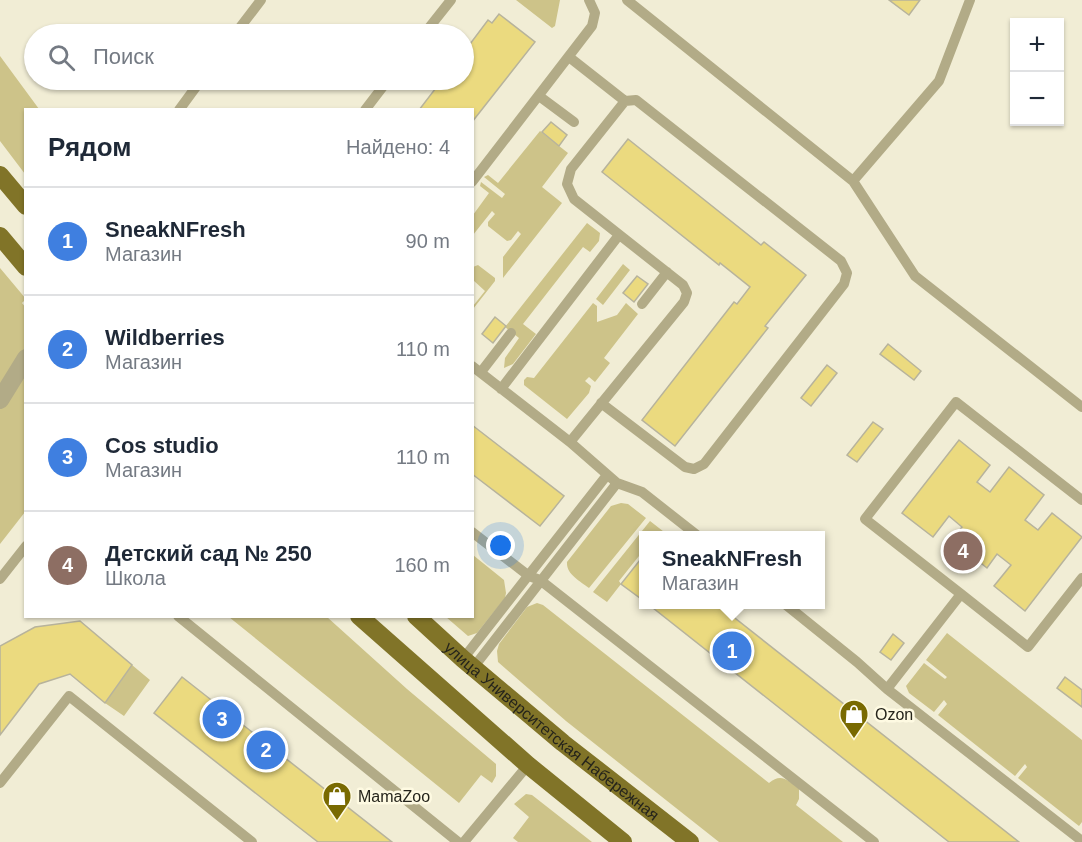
<!DOCTYPE html>
<html lang="ru">
<meta charset="utf-8">
<style>
body{margin:0;font-family:Arial,sans-serif;background:#f2f2f3;color:#1f2937}
.controls{position:absolute;right:18px;top:18px;display:grid;overflow:hidden;border-radius:0px;box-shadow:0 2px 4px #0004}
.controls button{width:54px;height:54px;display:grid;place-items:center;padding:0;border:0;border-bottom:2px solid #e0e1e3;background:#fff;color:#1f2937;font:30px sans-serif}
.you{position:absolute;left:501px;top:546px;width:21px;height:21px;margin:-15px;border:4px solid #fff;border-radius:50%;background:#1a73e8;box-shadow:0 0 0 9px #1a73e833}
.badge{display:grid;place-items:center;width:39px;height:39px;border-radius:50%;background:#0b8043;color:#fff;font-size:20px;font-weight:700}
.pin{position:absolute;translate:-50% -50%;border:3px solid #fff;box-shadow:0 2px 6px #0006}
.popup{position:absolute;left:639px;top:531px;width:186px;height:78px;box-sizing:border-box;display:grid;place-content:center;border-radius:0px;background:#fff;filter:drop-shadow(0 2px 4px #0005);font-size:20px;white-space:nowrap;color:#747a83}
.popup b{font-size:22px;color:#1f2937}
.popup::after{content:'';position:absolute;left:50%;top:100%;margin-left:-12px;border:12px solid transparent;border-top-color:#fff}
.list{margin:0;padding:0;list-style:none}
h2{display:flex;justify-content:space-between;align-items:center;height:78px;margin:0;padding:0 24px;font-size:26px}
h2 small{font-size:20px;font-weight:400;color:#747a83}
.list li{display:grid;grid-template-columns:39px 1fr auto;gap:18px;align-items:center;box-sizing:border-box;height:108px;padding:0 24px;border-top:2px solid #e0e1e3}
.list b{display:block;font-size:22px;white-space:nowrap}
.list p{margin:0;font-size:20px;white-space:nowrap;color:#747a83}
.list em{font-size:20px;font-style:normal;color:#747a83}
.icon{flex:none;width:33px;height:33px;fill:none;stroke:currentColor;stroke-width:2;stroke-linecap:round;stroke-linejoin:round}
.map{position:relative;flex:none;width:1082px;height:842px;overflow:hidden}
.search{position:absolute;background:#fff;box-shadow:0 2px 4px #0004;left:24px;top:24px;width:450px;height:66px;display:flex;align-items:center;gap:15px;box-sizing:border-box;padding:0 21px;border-radius:33px;color:#747a83;font-size:22px}
.panel{position:absolute;background:#fff;box-shadow:0 2px 4px #0004;left:24px;top:108px;width:450px;height:510px;border-radius:0px}
.map>svg:first-child{display:block}
</style>
<div class="map">
<svg width="1082" height="842" viewBox="0 0 1082 842">
<rect width="100%" height="100%" fill="#f1edd5"/>
<!-- green -->
<path fill="#cdc389" d="M 516,0 L 560,0 L 555,26 L 552,28 Z
M 0,56 L 39,109 L 26,110 L 25,174 L 0,141 Z
M 540,131 L 568,153 L 542,187 L 562,203 L 503,278 L 503,257 L 521,234 L 518,231 L 511,240 L 507,241 L 488,226 L 488,222 L 495,214 L 492,211 L 473,235 L 473,215 L 489,193 L 480,186 L 481,182 L 502,198 L 505,194 L 484,177 L 488,175 L 498,183 Z
M 587,223 L 600,233 L 599,241 L 590,252 L 583,247 L 523,324 L 536,334 L 513,364 L 504,368 L 505,358 L 519,338 L 505,327 Z
M 623,264 L 630,270 L 603,305 L 596,299 Z
M 478,265 L 495,278 L 495,281 L 473,309 L 473,306 L 485,291 L 473,280 L 473,267 Z
M 0,268 L 26,299 L 22,303 L 26,308 L 25,512 L 0,544 Z
M 593,303 L 597,306 L 597,322 L 617,315 L 626,303 L 638,314 L 604,358 L 610,363 L 595,382 L 589,377 L 585,381 L 591,386 L 589,393 L 567,419 L 524,385 L 524,380 L 527,377 L 534,378 Z
M 621,503 L 628,504 L 646,518 L 589,588 C 580,581 566,574 567,562 L 611,506 Z
M 650,521 L 668,535 L 644,536 L 643,551 L 619,581 L 621,584 L 607,602 L 593,592 Z
M 473,555 L 504,580 L 506,593 L 505,598 L 477,633 L 468,636 L 446,617 L 472,616 Z
M 537,603 L 543,605 L 769,783 C 781,773 788,780 799,789 L 799,799 L 796,805 L 843,842 L 719,842 L 566,721 L 498,662 L 497,651 L 499,644 L 527,607 Z
M 229,617 L 327,617 L 407,689 L 496,764 L 496,776 L 492,783 L 481,775 L 459,803 Z
M 947,633 L 1082,740 L 1082,822 L 1079,826 L 1018,778 L 1027,767 L 1025,764 L 1015,776 L 938,715 L 947,704 L 944,700 L 934,712 L 909,693 L 906,686 L 924,663 L 945,679 L 947,677 L 926,660 Z
M 132,665 L 150,680 L 124,716 L 105,703 Z
M 526,794 L 532,795 L 592,842 L 518,842 L 513,838 L 529,817 L 514,804 Z"/>
<!-- building -->
<path fill="#ebda7f" stroke="#b7b39c" stroke-width="1.5" d="M 889,0 L 920,0 L 909,15 Z
M 499,14 L 535,42 L 472,122 L 472,110 L 419,110 L 442,80 L 464,80 L 464,52 L 488,20 L 492,23 Z
M 551,122 L 567,135 L 559,146 L 542,132 Z
M 628,139 L 761,245 L 764,242 L 806,275 L 765,326 L 768,328 L 675,446 L 642,420 L 734,302 L 737,304 L 750,287 L 720,263 L 719,265 L 602,172 Z
M 637,276 L 648,284 L 634,302 L 623,293 Z
M 495,317 L 506,326 L 493,343 L 482,334 Z
M 888,344 L 921,371 L 914,380 L 880,354 Z
M 827,365 L 837,373 L 811,406 L 801,398 Z
M 873,422 L 883,429 L 857,462 L 847,455 Z
M 472,425 L 564,496 L 540,526 L 472,474 Z
M 959,440 L 990,465 L 977,482 L 990,492 L 1009,467 L 1044,495 L 1025,520 L 1038,530 L 1052,513 L 1082,537 L 1025,611 L 994,586 L 1011,565 L 997,554 L 987,568 L 952,540 L 962,527 L 949,516 L 933,537 L 902,513 Z
M 644,555 L 644,601 L 621,584 Z
M 648,604 L 717,604 L 1019,842 L 949,842 Z
M 80,621 L 132,665 L 105,703 L 70,674 L 39,684 L 0,735 L 0,646 L 35,627 Z
M 893,634 L 904,643 L 891,660 L 880,652 Z
M 182,677 L 392,842 L 318,842 L 296,825 L 154,713 Z
M 1065,677 L 1082,690 L 1082,707 L 1057,688 Z"/>
<g fill="none" stroke-linecap="round" stroke-linejoin="round">
<!-- lane -->
<path stroke="#b2ab87" stroke-width="10" d="M 627,0 L 853,181 L 915,276 L 1082,407
M 235,34 L 261,0
M 424,34 L 451,0
M 569,57 L 625,101 L 636,100 L 841,261 L 847,273 L 844,284 L 704,464 L 694,469 L 685,467 L 601,403
M 539,96 L 574,122
M 179,110 L 201,80
M 365,110 L 388,80
M 853,181 L 939,81 L 970,0
M 472,182 L 592,26 L 595,13 L 589,0
M 642,304 L 667,272
M 472,366 L 570,442 L 617,483 L 642,492 L 698,536
M 481,372 L 511,333
M 501,389 L 619,235
M 570,442 L 684,302 L 687,293 L 683,285 L 574,199 L 567,184 L 571,169 L 625,101
M 472,532 L 529,576 L 540,580 L 874,842
M 0,579 L 26,546
M 961,594 L 865,519 L 956,402 L 1082,500
M 785,604 L 857,662 L 887,689 L 1082,841
M 178,616 L 458,842
M 463,659 L 607,475
M 473,668 L 617,483
M 887,689 L 961,594 L 1028,647 L 1082,578
M 0,783 L 69,696 L 252,842
M 464,842 L 528,765"/>
<!-- street -->
<path stroke="#b2ab87" stroke-width="18" d="M 0,400 L 26,358"/>
<!-- primary -->
<g stroke="#817428" stroke-width="18">
<path d="M 0,175 L 26,206"/>
<path d="M 0,236 L 26,267"/>
<path d="M 359,616 L 528,765 L 623,842"/>
<path id="s1" d="M 416,616 L 463,659 L 563,743 L 690,842"/>
</g>
</g>
<!-- icons -->
<defs>
<g id="shop-pin" transform="scale(1.5)"><path d="M0 17L-7.5 6A9.5 9.5 0 1 1 7.5 6Z" fill="#796a01" stroke="#fefae2"/><path d="M-5-2.5h2.3a2.7 3.5 0 0 1 5.4 0H5L5.5 6h-11ZM-1.5-2.5h3a1.5 2.3 0 0 0-3 0Z" fill="#fff"/></g>
</defs>
<g fill-rule="evenodd">
<use href="#shop-pin" x="854" y="714"/>
<use href="#shop-pin" x="337" y="796"/>
</g>
<g text-anchor="middle" stroke-width="5" stroke-linejoin="round" paint-order="stroke">
<!-- poi labels -->
<g font-size="16" fill="#25241b" stroke="#fefae2" text-anchor="start">
<text x="875" y="720">Ozon</text>
<text x="358" y="802">MamaZoo</text>
</g>
<!-- street labels -->
<g font-size="16" fill="#25241b" stroke="#fefae2">
<text dy="6" stroke="none"><textPath href="#s1" startOffset="178">улица Университетская Набережная</textPath></text>
</g>
</g>
</svg>
<div class="controls">
<button>+</button>
<button>−</button>
</div>
<div class="you"></div>
<div class="pin badge" style="left:732px;top:651px;background:#3f7fe0">1</div>
<div class="popup"><b>SneakNFresh</b>Магазин</div>
<div class="pin badge" style="left:266px;top:750px;background:#3f7fe0">2</div>
<div class="pin badge" style="left:222px;top:719px;background:#3f7fe0">3</div>
<div class="pin badge" style="left:963px;top:551px;background:#8d6e63">4</div>
<div class="search"><svg class="icon" aria-label="search" viewBox="0 0 24 24"><circle cx="10" cy="10" r="6"/><path d="M15 15l6 6"/></svg>Поиск</div>
<section class="panel">
<h2>Рядом<small>Найдено: 4</small></h2>
<ul class="list">
<li><span class="badge" style="background:#3f7fe0">1</span><div><b>SneakNFresh</b><p>Магазин</p></div><em>90 m</em></li>
<li><span class="badge" style="background:#3f7fe0">2</span><div><b>Wildberries</b><p>Магазин</p></div><em>110 m</em></li>
<li><span class="badge" style="background:#3f7fe0">3</span><div><b>Cos studio</b><p>Магазин</p></div><em>110 m</em></li>
<li><span class="badge" style="background:#8d6e63">4</span><div><b>Детский сад № 250</b><p>Школа</p></div><em>160 m</em></li>
</ul>
</section>
</div>
